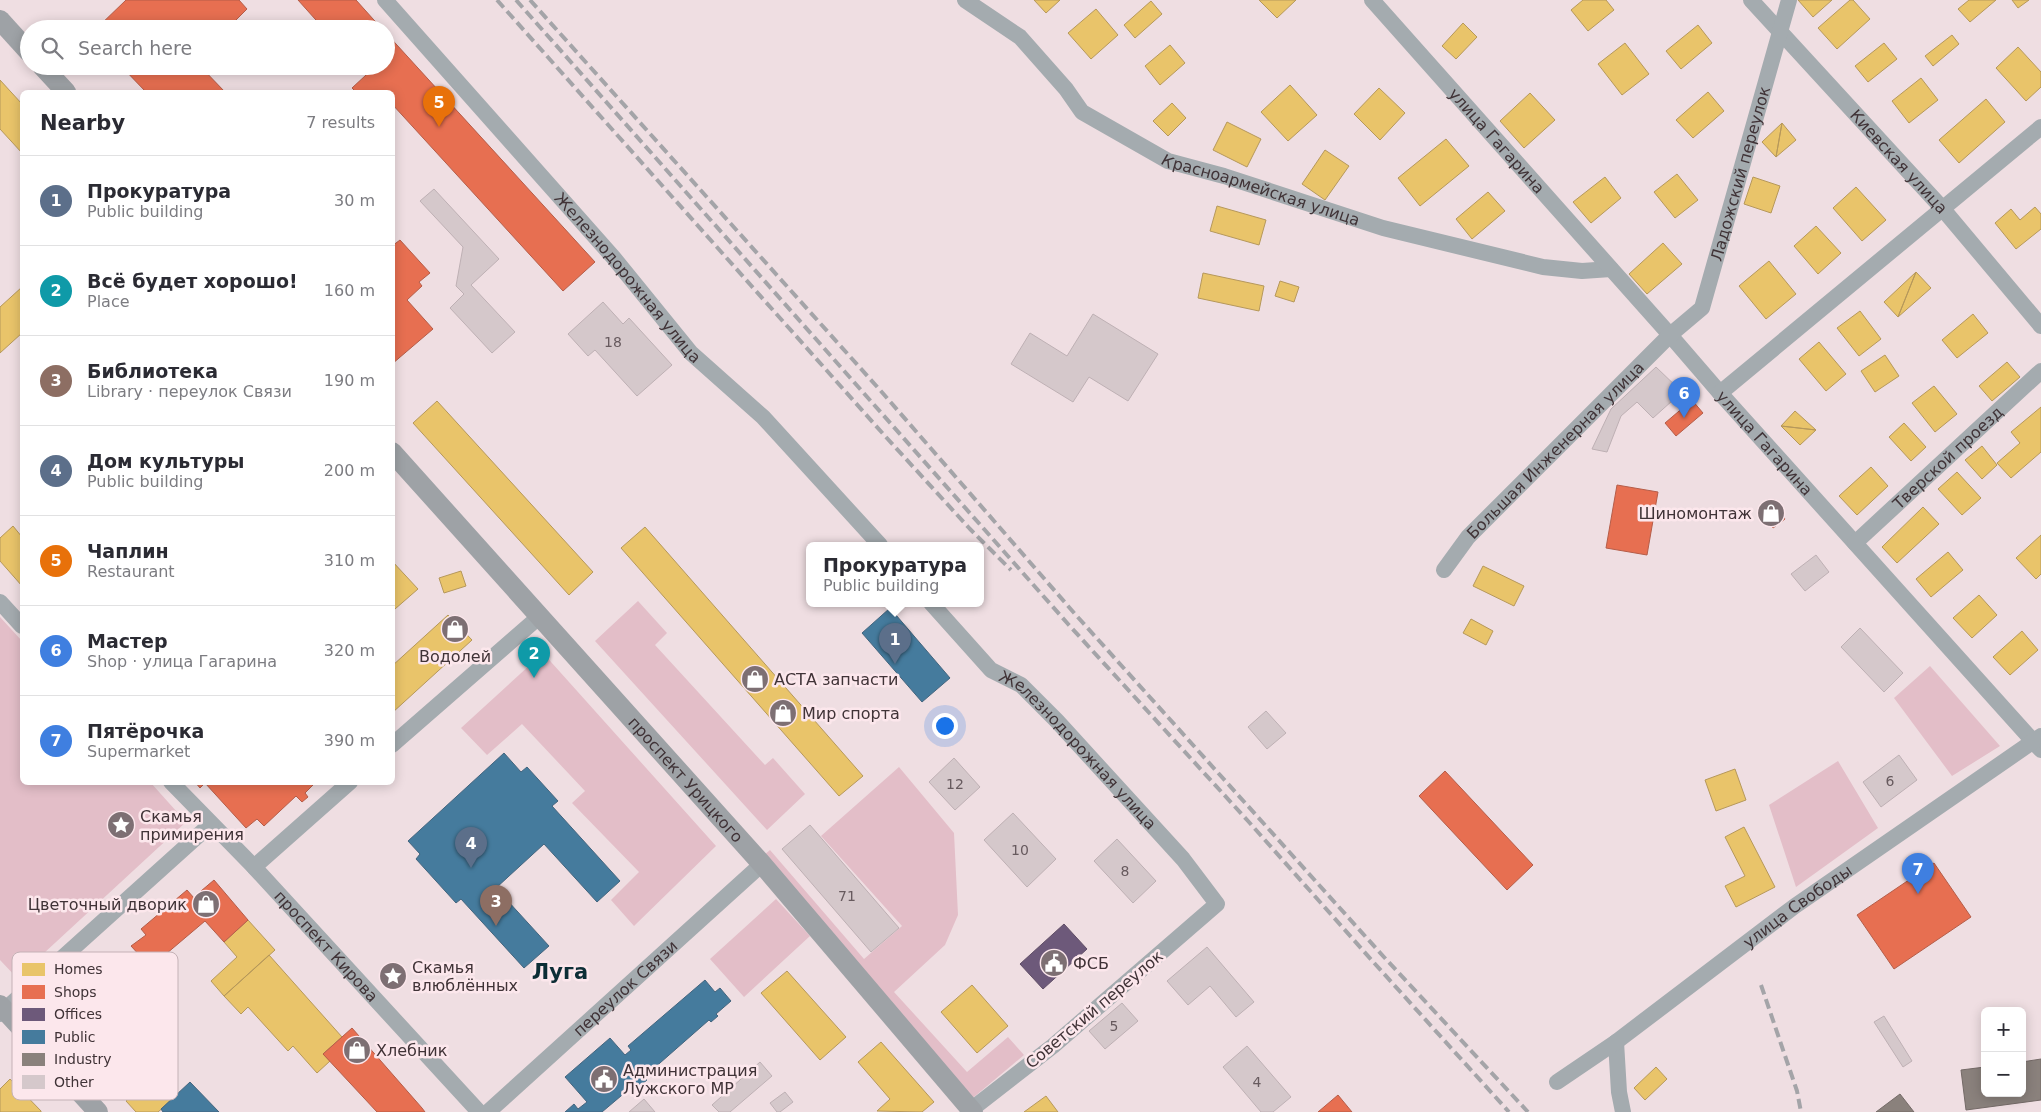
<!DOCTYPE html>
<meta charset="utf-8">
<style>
body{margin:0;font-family:"DejaVu Sans",sans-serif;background:#f2f2f3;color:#2b2b33}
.controls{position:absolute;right:15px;bottom:15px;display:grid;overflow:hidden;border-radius:8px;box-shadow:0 2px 12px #0003}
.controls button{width:45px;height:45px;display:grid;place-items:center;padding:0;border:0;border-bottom:1px solid #e1e1e2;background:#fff;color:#2b2b33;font:25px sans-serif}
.you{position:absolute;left:944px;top:725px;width:18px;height:18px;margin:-12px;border:4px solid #fff;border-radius:50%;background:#1a73e8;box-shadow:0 0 0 8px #1a73e833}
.badge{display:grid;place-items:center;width:32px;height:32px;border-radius:50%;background:#7d6f73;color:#fff;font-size:16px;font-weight:700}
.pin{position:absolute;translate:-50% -41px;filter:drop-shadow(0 1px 2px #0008)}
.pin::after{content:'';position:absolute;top:26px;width:18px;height:15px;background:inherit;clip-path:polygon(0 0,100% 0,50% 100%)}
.popup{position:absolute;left:806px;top:542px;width:178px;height:65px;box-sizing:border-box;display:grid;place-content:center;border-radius:8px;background:#fff;filter:drop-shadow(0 1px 4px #0005);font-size:16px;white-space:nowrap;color:#7c7c81}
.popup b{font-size:19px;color:#2b2b33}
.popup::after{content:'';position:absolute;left:50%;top:100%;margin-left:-10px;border:10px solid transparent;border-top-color:#fff}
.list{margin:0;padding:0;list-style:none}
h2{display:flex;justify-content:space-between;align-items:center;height:65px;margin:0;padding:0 20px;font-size:21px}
h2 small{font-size:16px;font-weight:400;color:#7c7c81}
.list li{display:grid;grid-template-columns:32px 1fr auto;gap:15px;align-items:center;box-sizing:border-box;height:90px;padding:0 20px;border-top:1px solid #e1e1e2}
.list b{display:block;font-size:19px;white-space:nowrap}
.list p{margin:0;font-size:16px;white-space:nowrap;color:#7c7c81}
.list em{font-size:16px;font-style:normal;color:#7c7c81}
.icon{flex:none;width:28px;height:28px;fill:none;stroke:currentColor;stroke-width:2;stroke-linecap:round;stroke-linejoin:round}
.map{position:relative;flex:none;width:2041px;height:1112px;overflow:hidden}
.search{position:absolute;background:#fff;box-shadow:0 2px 12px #0003;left:20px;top:20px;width:375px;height:55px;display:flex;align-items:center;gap:12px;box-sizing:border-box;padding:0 18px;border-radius:28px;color:#7c7c81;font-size:19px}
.panel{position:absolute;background:#fff;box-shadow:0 2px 12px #0003;left:20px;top:90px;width:375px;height:695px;border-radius:8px}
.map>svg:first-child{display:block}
</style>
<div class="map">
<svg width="2041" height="1112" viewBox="0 0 2041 1112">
<rect width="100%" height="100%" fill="#efdee2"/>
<!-- green -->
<path fill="#e3bec8" d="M 638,601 L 667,633 L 655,645 L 765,765 L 773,758 L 805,794 L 767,830 L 595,641 Z
M 0,617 L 22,641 L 22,782 L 151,783 L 186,822 L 17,978 L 0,960 Z
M 543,653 L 716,846 L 634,926 L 611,900 L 639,872 L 572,803 L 585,791 L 522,724 L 487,755 L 461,728 Z
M 1930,666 L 2000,746 L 1952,776 L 1894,698 Z
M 1838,761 L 1878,828 L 1796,887 L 1769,805 Z
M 899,767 L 954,833 L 958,915 L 945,945 L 894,992 L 967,1072 L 1008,1037 L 1024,1055 L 968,1102 L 757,861 L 770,850 L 864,959 L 902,926 L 821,836 Z
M 776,899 L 810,936 L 744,997 L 710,959 Z"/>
<!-- homes -->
<path fill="#e9c46a" stroke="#b6985b" d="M 1034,0 L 1060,0 L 1046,13 Z
M 1259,0 L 1296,0 L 1277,18 Z
M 1583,0 L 1606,0 L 1614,10 L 1588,31 L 1571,10 Z
M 1798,0 L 1832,0 L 1813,17 Z
M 1850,0 L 1853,0 L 1870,19 L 1837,49 L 1818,28 Z
M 1969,0 L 1996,0 L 1970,22 L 1958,9 Z
M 2012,0 L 2029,0 L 2018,8 Z
M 1151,1 L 1162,14 L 1135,38 L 1124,25 Z
M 1096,9 L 1118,35 L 1091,59 L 1068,33 Z
M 1463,23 L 1477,37 L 1456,59 L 1442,46 Z
M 1698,25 L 1712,43 L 1681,69 L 1666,51 Z
M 1952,35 L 1959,44 L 1933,66 L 1925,56 Z
M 1625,43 L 1649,74 L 1622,95 L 1598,64 Z
M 1884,43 L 1897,59 L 1868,82 L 1855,66 Z
M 1170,45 L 1185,63 L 1160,85 L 1145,66 Z
M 2018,47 L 2041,72 L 2041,87 L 2026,101 L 1996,68 Z
M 1921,78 L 1938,100 L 1909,123 L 1892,101 Z
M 0,80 L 22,104 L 22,153 L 0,129 Z
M 1290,85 L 1317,115 L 1288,141 L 1261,112 Z
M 1379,88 L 1405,113 L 1380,140 L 1354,114 Z
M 1708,92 L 1724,111 L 1693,138 L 1676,120 Z
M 1530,93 L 1555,120 L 1524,148 L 1500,121 Z
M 1986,99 L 2005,122 L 1959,163 L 1939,140 Z
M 1172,103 L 1186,118 L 1168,136 L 1153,121 Z
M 1227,122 L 1261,139 L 1247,167 L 1213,150 Z
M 1782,123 L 1776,157 L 1762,142 Z
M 1782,123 L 1796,140 L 1776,157 Z
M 1446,139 L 1469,166 L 1420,206 L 1398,178 Z
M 1325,150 L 1349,166 L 1325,200 L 1302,184 Z
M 1677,174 L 1698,200 L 1675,218 L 1654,192 Z
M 1605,177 L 1621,198 L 1591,223 L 1573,202 Z
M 1753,177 L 1780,186 L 1771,213 L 1744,204 Z
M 1856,187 L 1886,220 L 1862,241 L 1833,208 Z
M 1488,192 L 1505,211 L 1472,239 L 1456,219 Z
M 1217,206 L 1266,220 L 1259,245 L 1210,231 Z
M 2035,207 L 2041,214 L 2041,229 L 2016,249 L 1995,223 L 2011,209 L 2020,220 Z
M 1816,226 L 1841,253 L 1818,274 L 1794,246 Z
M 1663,243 L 1682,264 L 1647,294 L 1629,274 Z
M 1769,261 L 1796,294 L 1766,319 L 1739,286 Z
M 1916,272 L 1898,317 L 1884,302 Z
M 1916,272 L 1931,288 L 1898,317 Z
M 1203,273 L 1264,286 L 1259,311 L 1198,298 Z
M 1280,281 L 1299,287 L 1294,302 L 1275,296 Z
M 22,287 L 22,333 L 0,353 L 0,307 Z
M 1860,311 L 1881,339 L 1859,356 L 1837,328 Z
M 1973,314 L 1988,333 L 1957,358 L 1942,340 Z
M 1819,342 L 1846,374 L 1826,391 L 1799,359 Z
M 1885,355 L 1899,376 L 1875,392 L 1861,371 Z
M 2007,362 L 2020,377 L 1992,401 L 1979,386 Z
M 1934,386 L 1957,414 L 1935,432 L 1912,403 Z
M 437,401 L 593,572 L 569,595 L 413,423 Z
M 2041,407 L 2041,452 L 2011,478 L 1997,463 L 2020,443 L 2011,432 Z
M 1795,411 L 1816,430 L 1781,426 Z
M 1904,423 L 1926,447 L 1911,461 L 1889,437 Z
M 1781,426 L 1816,430 L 1800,445 Z
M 1982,446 L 1997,465 L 1982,479 L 1965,460 Z
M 1871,467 L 1888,486 L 1857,515 L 1839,496 Z
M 1957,472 L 1981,498 L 1962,515 L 1938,489 Z
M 1923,507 L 1939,524 L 1897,563 L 1882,547 Z
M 13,526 L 22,537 L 22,586 L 0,561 L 0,538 Z
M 645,527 L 863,776 L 839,796 L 621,548 Z
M 2041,535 L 2041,574 L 2036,579 L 2016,558 Z
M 1948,552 L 1963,570 L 1931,597 L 1916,579 Z
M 392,561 L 418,589 L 395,609 L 392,606 Z
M 1483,566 L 1524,586 L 1514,606 L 1473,586 Z
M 461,571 L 466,586 L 444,593 L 439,578 Z
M 1979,595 L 1997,615 L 1972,638 L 1953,618 Z
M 448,615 L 472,640 L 392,713 L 392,666 Z
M 1471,619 L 1493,631 L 1486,645 L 1463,633 Z
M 2022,631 L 2038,650 L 2010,675 L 1993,657 Z
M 1735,769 L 1746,800 L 1716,811 L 1705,780 Z
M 1744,827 L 1775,887 L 1736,907 L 1725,886 L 1745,876 L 1725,837 Z
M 248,920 L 275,950 L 224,996 L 211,981 L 237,957 L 224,942 Z
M 269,955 L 342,1037 L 323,1054 L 330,1061 L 317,1073 L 293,1046 L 288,1051 L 248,1007 L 241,1014 L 224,996 Z
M 787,971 L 846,1037 L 820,1060 L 761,993 Z
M 972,985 L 1008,1026 L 977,1053 L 941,1012 Z
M 881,1042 L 934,1102 L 922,1112 L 877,1111 L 890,1099 L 858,1062 Z
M 1656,1067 L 1667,1079 L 1645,1100 L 1634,1088 Z
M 151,1078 L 172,1100 L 158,1112 L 136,1112 L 126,1101 Z
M 10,1079 L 41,1111 L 41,1112 L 0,1112 L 0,1089 Z
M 1046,1096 L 1058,1112 L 1024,1112 Z"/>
<!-- shops -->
<path fill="#e76f51" stroke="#b55d49" d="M 126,0 L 239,0 L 247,9 L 227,29 L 96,29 Z
M 298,0 L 356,0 L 382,29 L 324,29 Z
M 386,33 L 595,262 L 563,291 L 392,104 L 392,92 L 356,92 L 352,88 L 366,75 L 358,66 L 386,66 Z
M 121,66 L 200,66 L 225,92 L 146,92 Z
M 400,240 L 430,273 L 419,282 L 422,286 L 407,300 L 433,329 L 392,364 L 392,246 Z
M 1692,400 L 1703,413 L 1676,436 L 1665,423 Z
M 1617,485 L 1658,492 L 1647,555 L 1606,548 Z
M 1770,501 L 1785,519 L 1773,528 L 1759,511 Z
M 1445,771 L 1533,865 L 1507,890 L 1419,796 Z
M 195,782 L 316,782 L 305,793 L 308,797 L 302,802 L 296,796 L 264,826 L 257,819 L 246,828 L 205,783 L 200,788 Z
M 1934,863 L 1971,917 L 1894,969 L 1857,915 Z
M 214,880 L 248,920 L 224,942 L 205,921 L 166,954 L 170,958 L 154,971 L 131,946 L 146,935 L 141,929 L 187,890 L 201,906 L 208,900 L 201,891 Z
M 352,1028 L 422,1108 L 425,1112 L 377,1112 L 323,1054 Z
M 1338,1095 L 1352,1112 L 1318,1112 Z"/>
<!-- offices -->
<path fill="#6d597a" stroke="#604e66" d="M 1064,924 L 1087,949 L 1043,989 L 1020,964 Z"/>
<!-- public -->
<path fill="#457b9d" stroke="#44657e" d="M 890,608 L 950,678 L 922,702 L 862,633 Z
M 504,753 L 521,772 L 527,767 L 558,801 L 552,806 L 620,881 L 597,902 L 544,844 L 496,888 L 549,946 L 524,968 L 461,899 L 456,903 L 416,859 L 420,854 L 408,841 Z
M 128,958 L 153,987 L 143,997 L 156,1011 L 127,1036 L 151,1062 L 120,1091 L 62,1027 L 77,1014 L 68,1004 L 113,963 L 116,967 Z
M 705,980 L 715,992 L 720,988 L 731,1001 L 716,1014 L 718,1016 L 711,1022 L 709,1020 L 644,1077 L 647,1080 L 637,1088 L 634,1085 L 602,1112 L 565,1112 L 574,1104 L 578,1109 L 587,1102 L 565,1077 L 610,1038 L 625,1055 L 631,1050 L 628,1046 Z
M 190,1082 L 219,1112 L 163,1112 L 161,1109 Z"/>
<!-- industry -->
<path fill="#8a817c" stroke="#746a67" d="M 2041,1059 L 2041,1100 L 1966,1110 L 1961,1070 L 1985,1067 L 1985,1093 L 2022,1093 L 2022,1062 Z
M 1900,1094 L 1914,1112 L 1876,1112 Z"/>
<!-- building -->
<path fill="#d5c8cb" stroke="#beb0b4" d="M 434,189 L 499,259 L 471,285 L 515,332 L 492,353 L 450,308 L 464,294 L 456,286 L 463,247 L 420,201 Z
M 603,302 L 623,324 L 629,318 L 672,365 L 637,396 L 595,350 L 588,356 L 568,334 Z
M 1093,314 L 1158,354 L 1128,401 L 1089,377 L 1073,402 L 1011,364 L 1030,333 L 1067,356 Z
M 1656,367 L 1682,392 L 1653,418 L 1637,402 L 1621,416 L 1607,452 L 1592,449 L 1611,409 Z
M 1816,555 L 1829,572 L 1805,591 L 1791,574 Z
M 1860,628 L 1903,673 L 1884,692 L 1841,647 Z
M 1266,711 L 1286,733 L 1267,749 L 1248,727 Z
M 1899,755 L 1917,780 L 1881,807 L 1863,782 Z
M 954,758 L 980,787 L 955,810 L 929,782 Z
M 1013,813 L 1056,859 L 1027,887 L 984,840 Z
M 810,825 L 899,928 L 871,952 L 782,849 Z
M 1117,839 L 1156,881 L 1133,903 L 1094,861 Z
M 1207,947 L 1254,1002 L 1236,1017 L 1210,986 L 1188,1005 L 1167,981 Z
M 1122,1003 L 1138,1021 L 1105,1049 L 1089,1031 Z
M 1884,1016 L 1912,1061 L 1903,1067 L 1874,1022 Z
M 1247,1046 L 1291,1097 L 1273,1112 L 1261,1112 L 1223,1067 Z
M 760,1062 L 772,1076 L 730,1112 L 719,1112 L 712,1105 Z
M 785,1092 L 793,1102 L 780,1112 L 777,1112 L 770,1103 Z
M 644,1099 L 655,1112 L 629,1112 Z"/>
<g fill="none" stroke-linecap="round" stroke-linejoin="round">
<!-- minor -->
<g stroke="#a4abaf" stroke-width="16">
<path id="s1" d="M 385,0 L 613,257 L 691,353 L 763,417 L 880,545"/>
<path id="s2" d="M 965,0 L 1020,37 L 1066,89 L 1082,112 L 1168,161 L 1224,176 L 1383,228 L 1543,267 L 1582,271 L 1611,269"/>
<path id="s3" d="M 1372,0 L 1670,335 L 1720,393 L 2041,750"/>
<path id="s4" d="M 1751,0 L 1942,208 L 2041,326"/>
<path d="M 1720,393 L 2041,127"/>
<path id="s5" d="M 1855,543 L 2041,371"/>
<path id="s6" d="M 1444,570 L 1468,537 L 1670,335 L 1702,308 L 1789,0"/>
<path d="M 0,602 L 22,626"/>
<path id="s7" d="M 931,603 L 991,670 L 1021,685 L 1057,721 L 1183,859 L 1217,904 L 1053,1046 L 968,1112"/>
<path d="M 392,745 L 540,616"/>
<path id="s8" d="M 171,782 L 254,867 L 479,1112"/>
<path d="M 254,867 L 350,782"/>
<path d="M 0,1014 L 211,824"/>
<path d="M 1616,1042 L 1619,1092 L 1623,1112"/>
<path id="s9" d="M 1557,1082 L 1616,1042 L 1795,906 L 2041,736"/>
<path id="s10" d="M 488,1112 L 762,864"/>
</g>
<!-- major -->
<g stroke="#9ea2a6" stroke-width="20">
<path d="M 0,20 L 29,52"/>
<path d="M 42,66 L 66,92"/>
<path id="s11" d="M 392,452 L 762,864 L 973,1112"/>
<path d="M 0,1005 L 98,1112"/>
</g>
<!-- rail -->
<path stroke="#a4a4a8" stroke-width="4" stroke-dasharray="10 5" stroke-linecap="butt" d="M 497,0 L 885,436 L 970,529 L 1011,570
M 516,0 L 1068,624 L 1248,821 L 1376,965 L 1509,1112
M 530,0 L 880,390 L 1075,614 L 1383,956 L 1528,1112
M 1761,985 L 1797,1091 L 1801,1112"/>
</g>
<!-- icons -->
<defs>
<g id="shop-disc" transform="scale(1.4375)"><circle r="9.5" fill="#7d6f73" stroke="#fce7ec"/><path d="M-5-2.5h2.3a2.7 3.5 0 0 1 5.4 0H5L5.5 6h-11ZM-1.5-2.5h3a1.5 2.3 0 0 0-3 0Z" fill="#fff"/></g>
<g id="sight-disc" transform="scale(1.4375)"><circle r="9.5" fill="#7d6f73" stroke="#fce7ec"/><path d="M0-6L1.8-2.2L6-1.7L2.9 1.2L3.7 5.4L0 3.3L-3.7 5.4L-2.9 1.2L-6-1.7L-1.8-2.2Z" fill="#fff"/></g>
<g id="civic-disc" transform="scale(1.4375)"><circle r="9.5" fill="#7d6f73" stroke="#fce7ec"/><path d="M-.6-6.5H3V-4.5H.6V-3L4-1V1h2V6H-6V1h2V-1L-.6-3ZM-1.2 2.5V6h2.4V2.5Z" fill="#fff"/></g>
</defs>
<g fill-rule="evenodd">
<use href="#shop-disc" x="1771" y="513"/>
<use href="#shop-disc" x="455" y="629"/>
<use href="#shop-disc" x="755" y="679"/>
<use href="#shop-disc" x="783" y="713"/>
<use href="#sight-disc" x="121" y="825"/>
<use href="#shop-disc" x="206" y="904"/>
<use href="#civic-disc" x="1054" y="963"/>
<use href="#sight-disc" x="393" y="976"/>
<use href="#shop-disc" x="357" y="1050"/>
<use href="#civic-disc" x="604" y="1079"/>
</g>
<g text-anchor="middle" stroke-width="5" stroke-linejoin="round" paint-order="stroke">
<!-- number labels -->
<g font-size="14" fill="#675a5e">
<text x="613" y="347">18</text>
<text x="1890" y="786">6</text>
<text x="955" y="789">12</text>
<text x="1020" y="855">10</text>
<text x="1125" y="876">8</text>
<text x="847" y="901">71</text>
<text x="1114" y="1031">5</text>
<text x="1257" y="1087">4</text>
</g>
<!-- street labels -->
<g font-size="16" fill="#403337" stroke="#fce7ec">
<text dy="6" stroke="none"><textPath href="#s3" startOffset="188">улица Гагарина</textPath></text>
<text dy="6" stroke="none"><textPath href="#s4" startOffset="219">Киевская улица</textPath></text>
<text dy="6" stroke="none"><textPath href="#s6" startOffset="508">Ладожский переулок</textPath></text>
<text dy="6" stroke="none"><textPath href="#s2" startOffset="360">Красноармейская улица</textPath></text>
<text dy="6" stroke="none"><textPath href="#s1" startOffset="369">Железнодорожная улица</textPath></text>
<text dy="6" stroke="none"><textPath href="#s3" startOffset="592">улица Гагарина</textPath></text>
<text dy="6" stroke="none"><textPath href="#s6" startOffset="164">Большая Инженерная улица</textPath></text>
<text dy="6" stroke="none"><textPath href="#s5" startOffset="126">Тверской проезд</textPath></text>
<text dy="6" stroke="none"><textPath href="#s7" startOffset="209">Железнодорожная улица</textPath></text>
<text dy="6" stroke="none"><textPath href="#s11" startOffset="440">проспект Урицкого</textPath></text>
<text dy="6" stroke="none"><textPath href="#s9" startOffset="298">улица Свободы</textPath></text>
<text dy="6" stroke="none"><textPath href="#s8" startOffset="226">проспект Кирова</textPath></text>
<text dy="6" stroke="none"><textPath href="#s10" startOffset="185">переулок Связи</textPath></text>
<text transform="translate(1094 1009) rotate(-40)" y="6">Советский переулок</text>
</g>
<!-- poi labels -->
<g font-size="16" fill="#403337" stroke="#fce7ec" text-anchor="start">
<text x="1752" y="519" text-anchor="end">Шиномонтаж</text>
<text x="455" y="662" text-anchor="middle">Водолей</text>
<text x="774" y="685">АСТА запчасти</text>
<text x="802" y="719">Мир спорта</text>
<text x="140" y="822">Скамья<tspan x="140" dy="18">примирения</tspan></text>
<text x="187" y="910" text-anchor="end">Цветочный дворик</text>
<text x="1073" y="969">ФСБ</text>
<text x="412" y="973">Скамья<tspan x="412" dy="18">влюблённых</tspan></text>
<text x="376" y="1056">Хлебник</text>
<text x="623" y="1076">Администрация<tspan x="623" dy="18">Лужского МР</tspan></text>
</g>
<!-- district labels -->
<g font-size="21" font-weight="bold" fill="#0d2e36" stroke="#fce7ec">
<text x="560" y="979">Луга</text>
</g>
</g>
<!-- legend -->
<rect x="12" y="952" width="166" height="148" rx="8" fill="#fce7ec" stroke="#c4b1b6" stroke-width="1"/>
<rect x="22" y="963" width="23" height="13" fill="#e9c46a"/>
<rect x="22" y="985" width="23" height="14" fill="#e76f51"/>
<rect x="22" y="1008" width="23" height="13" fill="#6d597a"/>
<rect x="22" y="1030" width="23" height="14" fill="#457b9d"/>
<rect x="22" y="1053" width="23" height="13" fill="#8a817c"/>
<rect x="22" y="1075" width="23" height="14" fill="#d5c8cb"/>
<g font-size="14" fill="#403337">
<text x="54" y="974">Homes</text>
<text x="54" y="997">Shops</text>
<text x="54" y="1019">Offices</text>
<text x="54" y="1042">Public</text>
<text x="54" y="1064">Industry</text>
<text x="54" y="1087">Other</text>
</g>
</svg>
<div class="controls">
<button>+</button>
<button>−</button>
</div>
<div class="you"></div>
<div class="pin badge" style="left:895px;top:664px;background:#5c6f8a">1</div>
<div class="popup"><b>Прокуратура</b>Public building</div>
<div class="pin badge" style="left:534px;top:678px;background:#0f9aa8">2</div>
<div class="pin badge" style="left:496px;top:926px;background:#8d6e63">3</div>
<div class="pin badge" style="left:471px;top:868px;background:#5c6f8a">4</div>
<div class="pin badge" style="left:439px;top:127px;background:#e8710a">5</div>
<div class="pin badge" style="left:1684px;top:418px;background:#3f7fe0">6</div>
<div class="pin badge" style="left:1918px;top:894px;background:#3f7fe0">7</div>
<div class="search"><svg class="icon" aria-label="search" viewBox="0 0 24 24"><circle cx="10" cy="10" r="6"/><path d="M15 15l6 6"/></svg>Search here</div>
<section class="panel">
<h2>Nearby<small>7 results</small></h2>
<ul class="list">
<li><span class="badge" style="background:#5c6f8a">1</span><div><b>Прокуратура</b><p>Public building</p></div><em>30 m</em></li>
<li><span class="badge" style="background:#0f9aa8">2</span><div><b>Всё будет хорошо!</b><p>Place</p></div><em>160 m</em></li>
<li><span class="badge" style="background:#8d6e63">3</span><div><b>Библиотека</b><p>Library · переулок Связи</p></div><em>190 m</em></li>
<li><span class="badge" style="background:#5c6f8a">4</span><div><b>Дом культуры</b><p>Public building</p></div><em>200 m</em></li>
<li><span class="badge" style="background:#e8710a">5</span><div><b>Чаплин</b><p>Restaurant</p></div><em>310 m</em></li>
<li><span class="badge" style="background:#3f7fe0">6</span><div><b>Мастер</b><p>Shop · улица Гагарина</p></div><em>320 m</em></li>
<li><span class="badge" style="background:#3f7fe0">7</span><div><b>Пятёрочка</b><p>Supermarket</p></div><em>390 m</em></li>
</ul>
</section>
</div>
